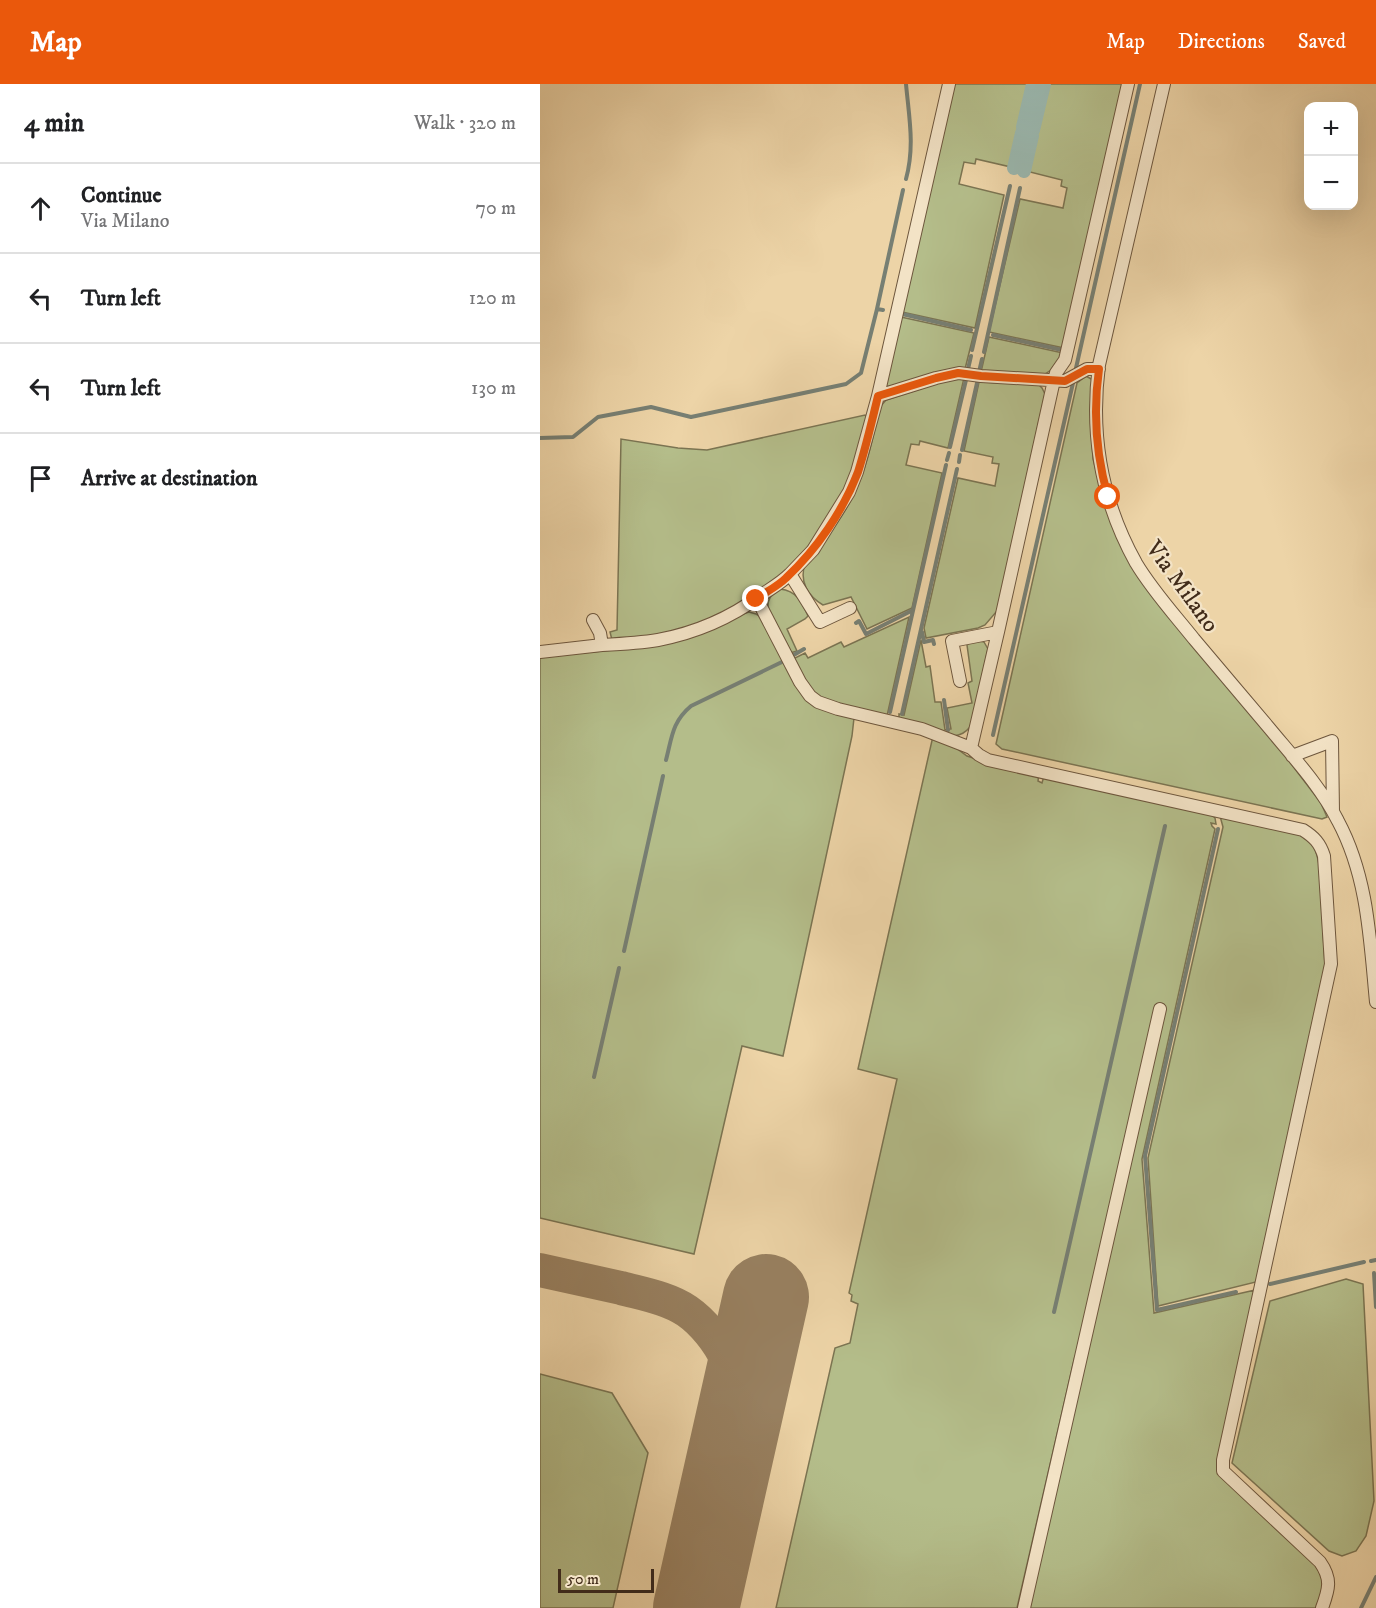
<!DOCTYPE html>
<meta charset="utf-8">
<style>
body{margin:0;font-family:"IM FELL DW Pica",serif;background:#f6f6f6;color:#202124}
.controls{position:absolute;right:18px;top:18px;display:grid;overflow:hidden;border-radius:12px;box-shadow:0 6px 24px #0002}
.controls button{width:54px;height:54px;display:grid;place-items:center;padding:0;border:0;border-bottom:2px solid #e0e0e0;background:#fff;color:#202124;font:30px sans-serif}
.scale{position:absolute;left:18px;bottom:15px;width:96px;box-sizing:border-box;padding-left:6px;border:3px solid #422c1a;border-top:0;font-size:16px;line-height:21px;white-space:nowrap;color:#422c1a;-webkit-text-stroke:4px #f3e3c6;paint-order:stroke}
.stop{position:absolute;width:18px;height:18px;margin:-14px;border:4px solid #ea580c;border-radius:50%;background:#fff}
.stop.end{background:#ea580c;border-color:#fff;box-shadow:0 2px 6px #0008}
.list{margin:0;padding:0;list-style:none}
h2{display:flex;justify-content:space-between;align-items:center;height:78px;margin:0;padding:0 24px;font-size:26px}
h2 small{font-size:20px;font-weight:400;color:#757577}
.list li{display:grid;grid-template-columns:39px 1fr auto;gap:18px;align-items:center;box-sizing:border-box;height:90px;padding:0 24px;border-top:2px solid #e0e0e0}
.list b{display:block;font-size:22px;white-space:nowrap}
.list p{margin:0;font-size:20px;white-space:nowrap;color:#757577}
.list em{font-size:20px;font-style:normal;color:#757577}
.icon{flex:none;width:33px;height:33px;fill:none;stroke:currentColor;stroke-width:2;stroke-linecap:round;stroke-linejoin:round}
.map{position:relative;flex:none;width:836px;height:1524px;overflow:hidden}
header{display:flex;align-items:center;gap:36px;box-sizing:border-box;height:84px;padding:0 30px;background:#ea580c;color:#fff}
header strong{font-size:28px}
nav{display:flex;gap:33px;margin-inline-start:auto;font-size:21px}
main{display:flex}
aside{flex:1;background:#fff}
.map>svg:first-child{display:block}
</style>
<header>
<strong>Map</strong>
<nav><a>Map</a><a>Directions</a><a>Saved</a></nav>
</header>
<main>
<aside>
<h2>4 min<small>Walk · 320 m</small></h2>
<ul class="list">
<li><svg class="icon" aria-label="ahead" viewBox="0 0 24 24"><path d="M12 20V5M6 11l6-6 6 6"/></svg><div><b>Continue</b><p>Via Milano</p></div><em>70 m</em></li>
<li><svg class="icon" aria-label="left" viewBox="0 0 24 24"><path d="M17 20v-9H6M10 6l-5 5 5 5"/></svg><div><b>Turn left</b></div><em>120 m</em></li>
<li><svg class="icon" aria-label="left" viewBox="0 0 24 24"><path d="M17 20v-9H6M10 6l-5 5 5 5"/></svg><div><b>Turn left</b></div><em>130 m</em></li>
<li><svg class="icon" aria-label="arrive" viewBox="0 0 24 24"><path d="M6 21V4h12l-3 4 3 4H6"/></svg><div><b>Arrive at destination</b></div></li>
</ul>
</aside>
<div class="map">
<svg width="836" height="1524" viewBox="0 0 836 1524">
<rect width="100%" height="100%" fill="#edd4a7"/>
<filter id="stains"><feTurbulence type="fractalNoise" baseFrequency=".00333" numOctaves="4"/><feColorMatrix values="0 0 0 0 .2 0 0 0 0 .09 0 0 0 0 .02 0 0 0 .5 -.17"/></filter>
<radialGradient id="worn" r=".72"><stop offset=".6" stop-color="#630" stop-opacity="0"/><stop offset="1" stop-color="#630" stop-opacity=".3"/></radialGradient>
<!-- green -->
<path fill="#b4bd8a" stroke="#7b7452" stroke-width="1.5" d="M 412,0 L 490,0 L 471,83 L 436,75 L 435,80 L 424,78 L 419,100 L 464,111 L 435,244 L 362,228 Z
M 505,0 L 584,0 L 524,264 L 449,248 L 480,115 L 523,124 L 527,104 L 521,102 L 522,96 L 486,87 Z
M 361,233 L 434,249 L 425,285 L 346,303 L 345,299 Z
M 449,253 L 523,269 L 511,286 L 505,290 L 441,288 Z
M 546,292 L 553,296 L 551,337 L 553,375 L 562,410 L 587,472 L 742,668 L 781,719 L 787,733 L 782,735 L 462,665 L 456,660 L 537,299 Z
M 417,293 L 424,294 L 408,364 L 380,357 L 379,361 L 371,360 L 366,381 L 402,389 L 372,524 L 327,545 L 311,513 L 283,521 C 268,512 259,498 265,480 C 282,458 301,437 313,412 C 327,384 333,353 340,323 L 346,316 Z
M 439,298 L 498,300 L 502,304 L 505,310 L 457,527 L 445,541 L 438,544 L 386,554 L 384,544 L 418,394 L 455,402 L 459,380 L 452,379 L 453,373 L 424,367 Z
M 325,331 L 328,335 L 307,403 L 275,454 L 250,484 L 236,495 L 187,527 L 158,541 L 123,550 L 72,556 L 70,548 L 77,546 L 81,355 L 138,364 L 167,366 Z
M 240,505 C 257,507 262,518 268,532 L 265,535 L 247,545 L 257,567 L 250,569 L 228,526 C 227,514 231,511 240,505 Z
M 209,528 L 216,530 L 223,534 L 264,611 L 314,634 L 312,652 L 243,972 L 202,962 L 154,1170 L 0,1134 L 0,573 L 104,563 Z
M 369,533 L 347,632 L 295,621 L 273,609 L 253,575 L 265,569 L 268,574 L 301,558 L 304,563 Z
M 381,556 L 386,583 L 390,582 L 395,618 L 401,618 L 405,646 L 411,645 L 407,624 L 432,619 L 428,599 L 432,597 L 427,561 C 432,555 438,556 444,558 L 448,565 L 431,642 C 425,649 421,651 413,652 L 359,635 L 359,630 L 364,631 Z
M 393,652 L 412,661 L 427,672 L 446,678 L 499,689 L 498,697 L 502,699 L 504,692 L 671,730 L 675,734 L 676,740 L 671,739 L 672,742 L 675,745 L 602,1075 L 614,1229 L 715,1206 L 678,1376 L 773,1478 C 787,1497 783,1503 778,1524 L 488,1524 L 535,1272 L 477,1524 L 236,1524 L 295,1264 L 310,1259 L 318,1220 L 311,1217 L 312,1211 L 309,1209 L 357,995 L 318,985 Z
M 680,732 C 698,736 761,746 771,758 C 776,764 777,772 779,780 L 785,881 L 716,1198 L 618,1222 L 608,1074 L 683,743 Z
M 806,1195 L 823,1200 L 834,1417 L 826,1452 L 816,1467 L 802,1472 L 789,1467 L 692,1379 L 730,1217 Z
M 0,1290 L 72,1309 L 108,1369 L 73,1524 L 0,1524 Z"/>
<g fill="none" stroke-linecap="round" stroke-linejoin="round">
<!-- stream -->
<path stroke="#777f73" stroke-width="4" d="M 366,0 C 369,33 375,62 366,95
M 343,226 L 337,225 L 363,106
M 362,230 L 431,246
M 453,251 L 522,266
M 432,266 L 470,102
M 444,268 L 480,104
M 536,284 L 600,0
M 428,285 L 431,272
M 439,288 L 442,275
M 0,354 L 33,353 L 58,333 L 111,323 L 151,333 L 306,300 L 321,289 L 337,225
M 410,363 L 426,296
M 422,366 L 437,299
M 407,376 L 409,369
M 419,378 L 420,371
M 316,539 L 319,537 L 326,550 L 373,526
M 382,548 L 384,558 L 393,556 L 394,560
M 252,572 L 264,565
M 404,616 L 408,646
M 350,628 L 406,381
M 362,630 L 417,385
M 453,651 L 533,299
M 126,676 C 132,653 132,638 151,622 L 244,577
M 678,745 L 605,1072 L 617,1226 L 696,1208
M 84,867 L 123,692
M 54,993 L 79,884
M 831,1177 L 836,1176
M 834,1189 L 836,1223
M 730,1200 L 824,1178
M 514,1228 L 625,742
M 821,1524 L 836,1493"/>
<!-- canal -->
<path stroke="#9ab7ae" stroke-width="14" d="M 483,43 L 493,0
M 493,46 L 504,0
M 474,84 L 482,49
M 484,87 L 492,52"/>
<!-- taxiway -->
<path stroke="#988060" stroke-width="34" d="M 0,1186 C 27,1192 54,1198 81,1204 C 103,1210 128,1214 147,1227 C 163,1238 179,1258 187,1276 C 197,1301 195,1328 195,1354"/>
<!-- runway -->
<path stroke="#988060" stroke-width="86" d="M 156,1524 L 226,1213"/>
<!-- minor casing -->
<g stroke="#6d563d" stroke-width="14">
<path id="minor" d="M 624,0 L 559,281 C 550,350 562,418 596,479 C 612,506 634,530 654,555 C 679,585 705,615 730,645 C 754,674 781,703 798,737 C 828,793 830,856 836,918
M 338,312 L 396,294 L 419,289 L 441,292 L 525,297 L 547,285 L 559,285
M 217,515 L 260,598 L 270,612 L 278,618 L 298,625 L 382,645 L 431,664
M 310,524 L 280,538 L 250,490 L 273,466 L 309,408 L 317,388 L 338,312 L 409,0
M 53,536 L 60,549 L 62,561 C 81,560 100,559 118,556 C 155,549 190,534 220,512 C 230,505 241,499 250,490
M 458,548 L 514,296 L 516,289 L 525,276 L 588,0
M 0,568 L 62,561
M 420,597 L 412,557 L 458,548 L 431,664 L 439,671 L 448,676 L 763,746 C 774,753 780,759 784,772 L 791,880 L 683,1376 L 683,1387 L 780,1478 C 792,1495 789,1505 782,1524
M 752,672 L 792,657 L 793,727
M 484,1524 L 620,925"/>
</g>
<!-- minor -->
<use href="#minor" stroke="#f3e3c6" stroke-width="12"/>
</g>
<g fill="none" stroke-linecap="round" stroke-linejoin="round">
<!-- route -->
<path stroke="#ea580c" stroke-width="8" d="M 216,515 C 226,508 238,502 246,494 C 277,465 303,427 318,388 C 326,363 332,337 338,312 L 396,294 L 418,289 L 441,292 L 525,297 L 547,285 L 559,285 C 553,328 556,371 568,413"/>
</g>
<g text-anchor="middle" stroke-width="4.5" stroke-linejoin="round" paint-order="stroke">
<!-- street labels -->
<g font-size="24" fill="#422c1a" stroke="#f3e3c6">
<text transform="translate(643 502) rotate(54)" y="8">Via Milano</text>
</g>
</g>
<rect width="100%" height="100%" filter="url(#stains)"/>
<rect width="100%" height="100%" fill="url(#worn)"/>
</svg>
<div class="controls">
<button>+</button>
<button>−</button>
</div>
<div class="scale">50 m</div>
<div class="stop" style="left:568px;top:413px"></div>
<div class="stop end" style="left:216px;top:515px"></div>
</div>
</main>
